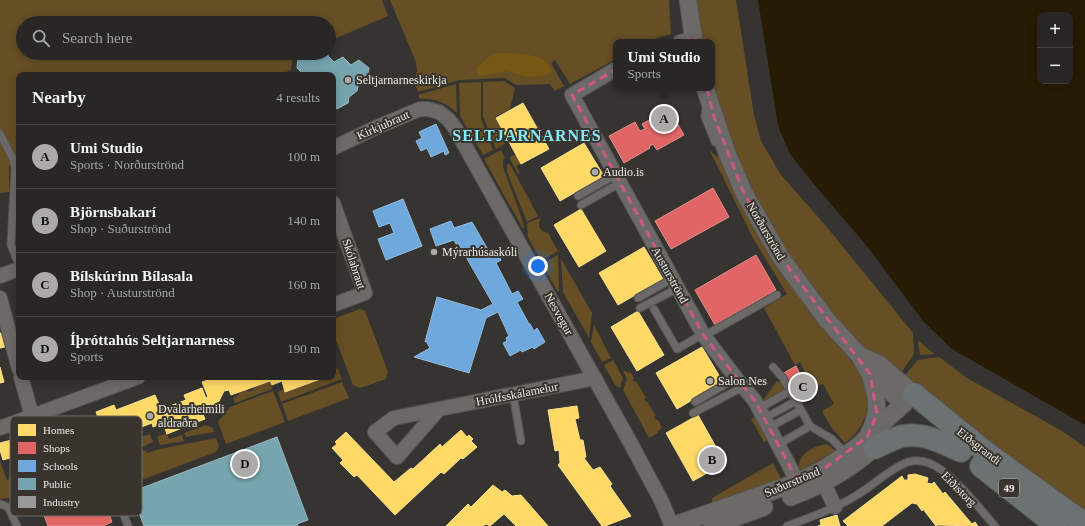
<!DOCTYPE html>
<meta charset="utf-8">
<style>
body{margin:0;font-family:"Times New Roman",serif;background:#343332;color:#f1f3f6}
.controls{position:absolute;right:12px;top:12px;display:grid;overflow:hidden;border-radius:8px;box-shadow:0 2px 10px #0003}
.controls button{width:36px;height:36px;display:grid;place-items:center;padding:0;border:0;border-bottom:1px solid #444442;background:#282725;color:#f1f3f6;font:20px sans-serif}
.you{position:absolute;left:538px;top:266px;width:14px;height:14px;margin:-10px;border:3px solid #fff;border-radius:50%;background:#1a73e8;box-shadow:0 0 0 6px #1a73e833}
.badge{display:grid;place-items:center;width:26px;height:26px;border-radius:50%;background:#acaaa6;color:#111;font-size:13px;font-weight:700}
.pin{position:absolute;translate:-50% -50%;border:2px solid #fff;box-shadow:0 1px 4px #0006}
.popup{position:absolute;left:613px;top:39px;width:102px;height:52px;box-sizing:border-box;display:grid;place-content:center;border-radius:8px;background:#282725;filter:drop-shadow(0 1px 3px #0005);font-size:13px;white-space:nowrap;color:#a5a5a7}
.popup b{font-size:15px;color:#f1f3f6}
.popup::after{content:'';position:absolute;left:50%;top:100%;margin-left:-8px;border:8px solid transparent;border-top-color:#282725}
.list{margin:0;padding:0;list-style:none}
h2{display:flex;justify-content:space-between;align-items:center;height:52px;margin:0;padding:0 16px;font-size:17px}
h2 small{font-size:13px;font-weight:400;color:#a5a5a7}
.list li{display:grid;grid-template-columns:26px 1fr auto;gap:12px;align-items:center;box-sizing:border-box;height:64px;padding:0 16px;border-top:1px solid #444442}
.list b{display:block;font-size:15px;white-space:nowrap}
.list p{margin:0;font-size:13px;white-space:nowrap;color:#a5a5a7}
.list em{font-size:13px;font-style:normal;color:#a5a5a7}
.icon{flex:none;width:22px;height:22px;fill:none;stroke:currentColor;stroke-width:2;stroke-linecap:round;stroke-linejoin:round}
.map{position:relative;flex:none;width:1085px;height:526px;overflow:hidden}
.search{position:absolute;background:#282725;box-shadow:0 2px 10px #0003;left:16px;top:16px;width:320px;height:44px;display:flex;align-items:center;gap:10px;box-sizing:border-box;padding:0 14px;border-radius:22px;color:#a5a5a7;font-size:15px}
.panel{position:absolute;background:#282725;box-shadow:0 2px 10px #0003;left:16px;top:72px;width:320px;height:308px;border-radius:8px}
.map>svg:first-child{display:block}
</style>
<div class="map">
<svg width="1085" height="526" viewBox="0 0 1085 526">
<rect width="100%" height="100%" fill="#363431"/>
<!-- green -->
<path fill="#664f24" d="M 0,0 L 382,0 L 388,16 L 334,39 L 329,35 L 329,23 L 23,23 L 23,53 L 293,53 L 291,70 L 286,72 L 288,75 L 19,75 L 19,162 L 9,165 L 9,192 L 0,193 Z
M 390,0 L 669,0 L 671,34 L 657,38 L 649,42 L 616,42 L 616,59 L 570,84 L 555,60 L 551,63 L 564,86 L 555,91 L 550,84 L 516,85 L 505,78 L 459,80 L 418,92 L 414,82 L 417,71 L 416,62 Z
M 694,0 L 736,0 L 754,115 L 761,141 L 781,175 L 826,226 L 913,333 L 914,354 L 899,376 L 869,352 L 842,327 L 779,244 L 740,167 L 712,87 L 712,42 L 701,42 Z
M 504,81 L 515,88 L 510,109 L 495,117 L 508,142 L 496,149 L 483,116 L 483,82 Z
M 481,82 L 481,119 L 493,150 L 483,155 L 460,116 L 459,83 Z
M 456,84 L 457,113 C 447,103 435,98 420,99 L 418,95 Z
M 501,150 L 505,158 L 503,161 L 503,167 L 522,219 L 524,227 L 523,229 L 484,159 Z
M 710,151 L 721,160 L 772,257 L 800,298 L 868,381 L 868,403 L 866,415 L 861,425 L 856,433 L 845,443 L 831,427 L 822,411 L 834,404 L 823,384 L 818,386 L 811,373 L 807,376 L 800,362 L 795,365 L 764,308 L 787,294 L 754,240 Z
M 516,154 L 521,163 L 516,166 L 520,173 L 518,174 L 510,159 L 510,157 Z
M 509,164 L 511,166 L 538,216 L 527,222 L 507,172 L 507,165 Z
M 540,218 L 539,227 L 542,231 L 548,233 L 558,251 L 541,261 L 528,237 L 527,223 Z
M 558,255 L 559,291 L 558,292 L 542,264 Z
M 561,259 L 592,313 L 589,338 L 563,292 Z
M 360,309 L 365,311 L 388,372 L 386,379 L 360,388 L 353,385 L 333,332 L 333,319 Z
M 594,325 L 611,358 L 602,362 L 591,342 Z
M 918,340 L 934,354 L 920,355 Z
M 939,357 L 967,378 L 1062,431 L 1085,447 L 1085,517 L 903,377 L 918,360 Z
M 613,360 L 623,378 L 620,388 L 615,385 L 604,365 Z
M 333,367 L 338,369 L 342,379 L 281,402 L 278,392 L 284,389 L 286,392 L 326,377 L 333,377 Z
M 623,371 L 631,373 L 634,378 L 633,379 L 634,382 L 636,381 L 646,398 L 644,399 L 646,402 L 647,401 L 656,416 L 654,417 L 656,420 L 658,420 L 662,428 L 658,431 L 658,433 L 649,438 L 623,390 L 627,379 Z
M 270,381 L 272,389 L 235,403 L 233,398 L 239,395 L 239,393 L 247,390 L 248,392 L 254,390 L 253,388 Z
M 777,381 L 781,382 L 784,390 L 765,401 L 763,400 Z
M 342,382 L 349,398 L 288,421 L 282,404 Z
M 273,391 L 285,422 L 226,444 L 218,422 L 230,407 Z
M 755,417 L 768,440 L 764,442 L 751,419 Z
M 206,425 L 213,428 L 214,432 L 186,437 L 184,433 Z
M 25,427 L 30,432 L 41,462 L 83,446 L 86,463 L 19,487 L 22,497 L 0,499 L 0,461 L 7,480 L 38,470 L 21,428 Z
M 167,433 L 169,439 L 182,435 L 184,441 L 160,445 L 157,437 Z
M 150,434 L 153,442 L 144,446 L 145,447 L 134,446 L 135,439 Z
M 216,438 L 219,446 L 216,452 L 112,491 L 102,463 L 109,445 L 120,450 L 125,448 L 146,451 L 147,453 L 160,449 Z
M 826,444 L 829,445 L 835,451 L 799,471 C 797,454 812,447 826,444 Z
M 773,463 L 781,479 L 712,503 L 712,498 Z"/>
<!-- forest -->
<path fill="#775714" d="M 499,53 C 513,53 550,53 551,71 L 546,75 L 529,77 L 506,71 L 480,76 L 477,73 L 477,67 L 490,56 Z"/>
<!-- water -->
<path fill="#281b04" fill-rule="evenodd" d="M 758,0 L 1085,0 L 1085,425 L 952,349 L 924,322 L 866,245 L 813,183 L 790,154 L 778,126 ZM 1040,15 L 1070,15 L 1070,81 L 1040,81 Z"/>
<!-- homes -->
<path fill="#ffd966" stroke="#f9de8c" d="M 523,103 L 549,149 L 521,164 L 496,118 Z
M 584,143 L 604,176 L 560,201 L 541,168 Z
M 581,209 L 606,251 L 579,267 L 554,225 Z
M 644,247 L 663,279 L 618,305 L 599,273 Z
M 638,311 L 664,355 L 637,371 L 611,327 Z
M 0,333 L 1,333 L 5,347 L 0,348 Z
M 702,347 L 723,382 L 677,409 L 656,373 Z
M 0,367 L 4,382 L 0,383 Z
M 216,377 L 326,377 L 285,392 L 282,381 L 272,385 L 270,381 L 231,395 L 229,390 L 224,391 L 217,405 L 212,407 L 211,404 L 208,405 L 205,398 L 208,397 L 202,382 Z
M 202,388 L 210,409 L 202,412 L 205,419 L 167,434 L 163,423 L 153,427 L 152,423 L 115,437 L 112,430 L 104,433 L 96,412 L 114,405 L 116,410 L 155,395 L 162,411 L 162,409 L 186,400 L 184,395 Z
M 577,406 L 579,418 L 575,419 L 580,440 L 583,440 L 586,457 L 584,458 L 593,470 L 600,467 L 612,484 L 610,486 L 631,516 L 605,526 L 602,526 L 558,465 L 560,463 L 559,450 L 555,451 L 548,410 Z
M 698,415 L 725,463 L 693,481 L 666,433 Z
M 461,430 L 467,437 L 469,435 L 473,439 L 471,441 L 477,447 L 463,459 L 461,458 L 444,474 L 441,472 L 395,515 L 357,475 L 354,477 L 340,463 L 343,460 L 332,448 L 337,444 L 335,442 L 346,432 L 394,482 L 411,468 L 413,469 L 440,444 L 442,447 Z
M 19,438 L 24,454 L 3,460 L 0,450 L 0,443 Z
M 915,474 L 928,478 L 927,483 L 932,484 L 934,482 L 943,494 L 945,492 L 972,524 L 975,522 L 978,526 L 938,525 L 936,526 L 923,509 L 922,511 L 917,504 L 912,503 L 882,526 L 848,526 L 843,521 L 902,476 L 904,480 L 908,480 L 908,475 Z
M 493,485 L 502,492 L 505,490 L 512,496 L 521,495 L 548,526 L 516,526 L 504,514 L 490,526 L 486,524 L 483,526 L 446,526 L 468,504 L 471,507 Z
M 837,515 L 840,526 L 818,526 L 821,525 L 820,520 Z"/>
<!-- shops -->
<path fill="#e06666" stroke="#e38d8c" d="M 669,109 L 684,135 L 657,150 L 653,144 L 649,147 L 650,148 L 624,163 L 609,136 L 635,122 L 640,131 L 645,129 L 642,124 Z
M 713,188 L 729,217 L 671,249 L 655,221 Z
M 756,255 L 776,290 L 715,325 L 695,290 Z
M 796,366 L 803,380 L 808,377 L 815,391 L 802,398 L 794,384 L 790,387 L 782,374 Z
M 90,464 L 112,522 L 103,526 L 48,526 L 33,486 Z"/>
<!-- schools -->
<path fill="#6fa8dc" stroke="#94bcdf" d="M 436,124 L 449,153 L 445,155 L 444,151 L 431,157 L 427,148 L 421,151 L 416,141 L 422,138 L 419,132 Z
M 403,199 L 422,246 L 386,260 L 378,239 L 394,233 L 390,223 L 379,227 L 373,211 Z
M 451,221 L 454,228 L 472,222 L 491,255 L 497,252 L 501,260 L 496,263 L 512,294 L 518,291 L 523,299 L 517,302 L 529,324 L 530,324 L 534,331 L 537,328 L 545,342 L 534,349 L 533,347 L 522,352 L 521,350 L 510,356 L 503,343 L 507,341 L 506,338 L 509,336 L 498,312 L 486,318 L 469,373 L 414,357 L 430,348 L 426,341 L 425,342 L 437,297 L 481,310 L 493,304 L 458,243 L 456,244 L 454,240 L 436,246 L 430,229 Z"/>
<!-- public -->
<path fill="#76a5af" stroke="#99b9bf" d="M 308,53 L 328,53 L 328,56 L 334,62 L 343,57 L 351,65 L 359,60 L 369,68 L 367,78 L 359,82 L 357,91 L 349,97 L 348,103 L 337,109 L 333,106 L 333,75 L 319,75 L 315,72 L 310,75 L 304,75 L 297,68 L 298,59 Z
M 277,437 L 308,520 L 297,524 L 298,526 L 144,526 L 131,492 Z"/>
<!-- industry -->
<path fill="#999" stroke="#b2b1b0" d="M 32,455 L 36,469 L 27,472 L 24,457 Z"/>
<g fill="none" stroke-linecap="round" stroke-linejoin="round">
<!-- service casing -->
<g stroke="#53524e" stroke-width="9">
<path id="service" d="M 706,106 L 705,117 L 715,142
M 0,134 L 13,159 L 15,169 L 11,245 L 19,265
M 578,196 L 615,175
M 581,205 L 620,183
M 638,298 L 672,279
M 640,308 L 678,288
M 654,309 L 677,349 L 703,334
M 704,336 L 777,295
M 773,367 L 783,378 L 810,426 L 832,439 L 846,454
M 513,394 L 521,441
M 695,402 L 736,378
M 760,408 L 790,391
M 693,413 L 743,387
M 765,418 L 796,401
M 770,427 L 801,410
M 779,444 L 810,426
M 118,498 L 128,526
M 0,504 L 8,507 L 17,526
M 787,526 C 811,517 835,509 857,495 C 874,485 889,469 908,462 C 915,460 923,461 929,463 C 952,472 978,507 995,526"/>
</g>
<!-- minor casing -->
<g stroke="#53524e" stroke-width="16">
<path id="minor" d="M 680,42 L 694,38
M 616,69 L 572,95 L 704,336 L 736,378 L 755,401 L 803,492
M 333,148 L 375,128 L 420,109 L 428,109 L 439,112 L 448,119 L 455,128 L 630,442 L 661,500 L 672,526
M 333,203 L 365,293 L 333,305
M 0,276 L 19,269
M 0,298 L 19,369
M 21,377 L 32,416
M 439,409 L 397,457 L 375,432 L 394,418 L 595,378
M 0,428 L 138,377
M 824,484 L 835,507"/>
</g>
<!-- tertiary casing -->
<g stroke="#53524e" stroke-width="19">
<path id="tertiary" d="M 688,0 L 694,42
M 705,88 L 727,153 L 744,193 L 781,258 L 827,320 L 859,355 L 870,374 L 904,404
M 869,433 C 881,412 877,396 870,374
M 791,497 C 825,484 857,466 883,439
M 672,526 L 798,482 L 825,468 L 857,447 L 914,394 L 879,364 L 859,355
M 712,526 L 764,507"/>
</g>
<!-- primary casing -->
<g stroke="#53524e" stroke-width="24">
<path id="primary" d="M 914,394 L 988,454 L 1085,524
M 874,448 C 883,444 893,438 903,436 C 924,432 943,443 961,451
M 981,466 L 1057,526"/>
</g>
<!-- service -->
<use href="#service" stroke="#6c6a68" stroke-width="7"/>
<!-- minor -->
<use href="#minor" stroke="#6c6a68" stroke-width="14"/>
<!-- tertiary -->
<use href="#tertiary" stroke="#6c6a68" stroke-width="17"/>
<!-- primary -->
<use href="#primary" stroke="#6c7271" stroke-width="22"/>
</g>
<!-- marked area -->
<path fill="none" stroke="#ce5784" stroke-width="3" stroke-dasharray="8 5" stroke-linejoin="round" d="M 694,38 L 714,117 L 744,193 L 781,258 L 870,374 L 877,414 L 867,437 L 825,468 L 798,482 L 755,401 L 704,336 L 572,95 L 644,53 Z"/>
<!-- markers -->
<g fill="#acaaa6" stroke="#39352e" stroke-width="1.5">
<circle cx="348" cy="80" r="4"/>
<circle cx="595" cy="172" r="4"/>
<circle cx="434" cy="252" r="4"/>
<circle cx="710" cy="381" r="4"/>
<circle cx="150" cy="416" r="4"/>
</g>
<g text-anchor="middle" stroke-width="4" stroke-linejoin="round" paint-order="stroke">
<!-- shield labels -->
<rect fill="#39352e" stroke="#b6b3ae" stroke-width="1" x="999" y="479" width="20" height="18" rx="3"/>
<g font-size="11" font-weight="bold" fill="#ebe9e5">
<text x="1009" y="492">49</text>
</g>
<!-- poi labels -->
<g font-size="12" fill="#ebe9e5" stroke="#39352e" text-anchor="start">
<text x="356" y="84">Seltjarnarneskirkja</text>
<text x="603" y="176">Audio.is</text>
<text x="442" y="256">Mýrarhúsaskóli</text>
<text x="718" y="385">Salon Nes</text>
<text x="158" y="413">Dvalarheimili<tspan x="158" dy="14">aldraðra</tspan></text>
</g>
<!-- street labels -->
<g font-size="12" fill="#ebe9e5" stroke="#39352e">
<text transform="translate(383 125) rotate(-24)" y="4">Kirkjubraut</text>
<text transform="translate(766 231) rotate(60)" y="4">Norðurströnd</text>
<text transform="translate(354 264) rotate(72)" y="4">Skólabraut</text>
<text transform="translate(670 275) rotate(61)" y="4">Austurströnd</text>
<text transform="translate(559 314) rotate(61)" y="4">Nesvegur</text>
<text transform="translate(517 394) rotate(-11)" y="4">Hrólfsskálamelur</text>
<text transform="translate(979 446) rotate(38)" y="4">Eiðsgrandi</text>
<text transform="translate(792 482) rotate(-23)" y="4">Suðurströnd</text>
<text transform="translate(959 489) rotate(45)" y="4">Eiðistorg</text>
</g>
<!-- district labels -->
<g font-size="16" font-weight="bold" letter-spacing="1" fill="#81ebfa" stroke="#39352e">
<text x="527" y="141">SELTJARNARNES</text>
</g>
</g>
<!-- legend -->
<rect x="10" y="416" width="132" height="100" rx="6" fill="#39352e" stroke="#6e6b65" stroke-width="1"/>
<rect x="18" y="424" width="18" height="12" fill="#ffd966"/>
<rect x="18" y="442" width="18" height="12" fill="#e06666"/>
<rect x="18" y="460" width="18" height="12" fill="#6fa8dc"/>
<rect x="18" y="478" width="18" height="12" fill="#76a5af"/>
<rect x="18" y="496" width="18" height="12" fill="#999"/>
<g font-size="11" fill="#ebe9e5">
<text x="43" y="434">Homes</text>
<text x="43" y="452">Shops</text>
<text x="43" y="470">Schools</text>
<text x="43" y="488">Public</text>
<text x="43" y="506">Industry</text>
</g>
</svg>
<div class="controls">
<button>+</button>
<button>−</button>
</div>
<div class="you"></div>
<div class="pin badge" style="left:664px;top:119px">A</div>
<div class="popup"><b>Umi Studio</b>Sports</div>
<div class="pin badge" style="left:712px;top:460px">B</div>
<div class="pin badge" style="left:803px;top:387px">C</div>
<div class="pin badge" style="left:245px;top:464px">D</div>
<div class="search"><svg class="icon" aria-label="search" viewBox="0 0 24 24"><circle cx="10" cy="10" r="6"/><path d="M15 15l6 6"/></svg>Search here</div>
<section class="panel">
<h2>Nearby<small>4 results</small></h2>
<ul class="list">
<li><span class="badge">A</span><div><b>Umi Studio</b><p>Sports · Norðurströnd</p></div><em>100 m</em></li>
<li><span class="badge">B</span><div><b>Björnsbakarí</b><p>Shop · Suðurströnd</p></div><em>140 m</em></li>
<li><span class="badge">C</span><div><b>Bílskúrinn Bílasala</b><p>Shop · Austurströnd</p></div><em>160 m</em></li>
<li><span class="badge">D</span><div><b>Íþróttahús Seltjarnarness</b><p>Sports</p></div><em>190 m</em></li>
</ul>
</section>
</div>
